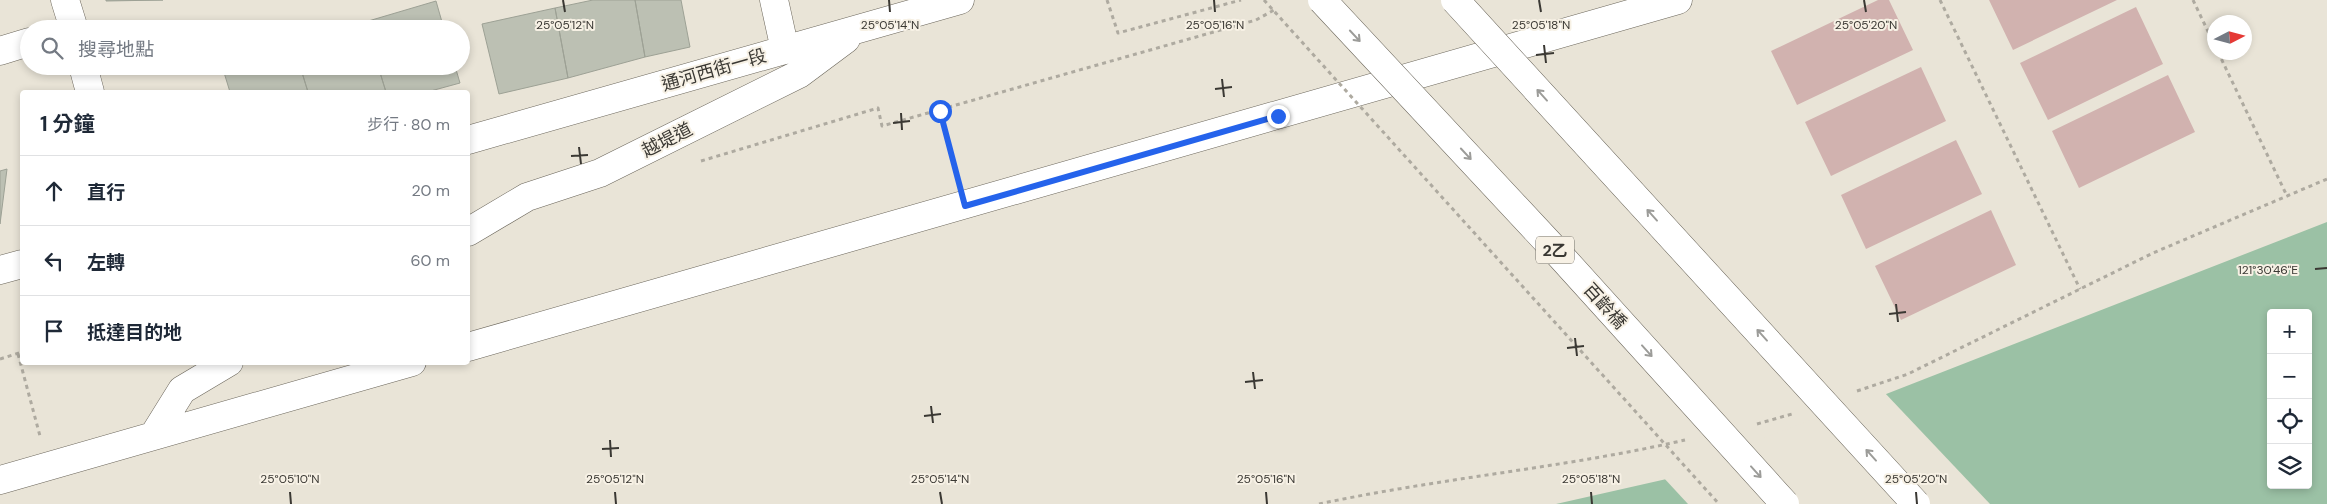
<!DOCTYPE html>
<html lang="zh-TW">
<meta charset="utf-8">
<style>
body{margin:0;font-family:"DM Sans","Noto Sans TC",sans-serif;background:#f2f2f3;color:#1f2937}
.controls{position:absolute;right:15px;bottom:15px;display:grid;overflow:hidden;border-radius:5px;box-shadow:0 2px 8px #0003}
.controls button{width:45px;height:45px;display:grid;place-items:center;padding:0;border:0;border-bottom:1px solid #e0e1e3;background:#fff;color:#1f2937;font:25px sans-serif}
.compass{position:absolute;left:2207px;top:15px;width:45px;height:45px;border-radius:50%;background:#fff;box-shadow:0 2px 8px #0003;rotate:84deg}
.stop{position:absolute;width:15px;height:15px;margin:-11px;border:4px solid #2563eb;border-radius:50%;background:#fff}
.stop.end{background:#2563eb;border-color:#fff;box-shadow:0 1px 5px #0008}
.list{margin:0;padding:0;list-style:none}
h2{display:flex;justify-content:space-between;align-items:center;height:65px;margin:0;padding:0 20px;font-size:21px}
h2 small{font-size:16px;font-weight:400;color:#747a83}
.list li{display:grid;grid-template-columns:32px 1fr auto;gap:15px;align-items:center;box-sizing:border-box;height:70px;padding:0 20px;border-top:1px solid #e0e1e3}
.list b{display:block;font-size:19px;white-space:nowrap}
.list em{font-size:16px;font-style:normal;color:#747a83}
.icon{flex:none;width:28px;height:28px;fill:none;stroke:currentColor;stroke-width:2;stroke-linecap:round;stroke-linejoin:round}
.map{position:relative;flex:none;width:2327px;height:504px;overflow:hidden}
.search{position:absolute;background:#fff;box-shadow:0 2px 8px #0003;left:20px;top:20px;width:450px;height:55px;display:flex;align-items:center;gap:12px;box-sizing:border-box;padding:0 18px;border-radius:28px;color:#747a83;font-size:19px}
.panel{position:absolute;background:#fff;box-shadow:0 2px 8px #0003;left:20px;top:90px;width:450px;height:275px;border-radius:5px}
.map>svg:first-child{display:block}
</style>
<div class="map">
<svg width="2327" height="504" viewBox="0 0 2327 504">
<rect width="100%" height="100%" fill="#e9e4d7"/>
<!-- green -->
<path fill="#d1b2af" d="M 1878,0 L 1889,0 L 1913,50 L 1797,105 L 1771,51 Z
M 1989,0 L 2117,0 L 2013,50 Z
M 2136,7 L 2163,64 L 2048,120 L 2020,63 Z
M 1921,67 L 1946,121 L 1831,176 L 1805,122 Z
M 2168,75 L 2195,132 L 2079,188 L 2052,131 Z
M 1956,140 L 1982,194 L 1866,249 L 1841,195 Z
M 1991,210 L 2016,265 L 1901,320 L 1875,266 Z"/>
<!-- water -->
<path fill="#9bc1a5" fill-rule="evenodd" d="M 2327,222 L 2327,504 L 1556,504 L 1671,478 ZM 2271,313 L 2308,313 L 2308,485 L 2271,485 Z"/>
<!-- pier -->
<path fill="#e9e4d7" d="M 1884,392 L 1990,504 L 1688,504 L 1663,477 Z"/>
<!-- building -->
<path fill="#bcc0b3" stroke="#9da195" d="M 106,0 L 163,0 L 106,1 Z
M 593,0 L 635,0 L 645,57 L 568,78 L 555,8 Z
M 635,0 L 681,0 L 690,47 L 645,57 Z
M 436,1 L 444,29 L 367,29 L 365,22 Z
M 555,8 L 568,78 L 499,94 L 482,24 Z
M 365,22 L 367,29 L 343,29 Z
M 222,66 L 300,66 L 308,92 L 230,92 Z
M 300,66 L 378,66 L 386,92 L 308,92 Z
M 378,66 L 455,66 L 460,83 L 427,92 L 386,92 Z
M 7,169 L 0,224 L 0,171 Z"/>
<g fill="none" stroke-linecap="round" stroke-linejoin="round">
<!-- minor casing -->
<g stroke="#6a655a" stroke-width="29">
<path id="minor" d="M 65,0 L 74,29
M 774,0 L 785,50
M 0,51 L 29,42
M 83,66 L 90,92
M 468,140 L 960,0
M 468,232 L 527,197 L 600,173 L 799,74 L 846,39
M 0,270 L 22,264
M 468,347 L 1678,0
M 154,435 L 182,390 L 229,362
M 0,480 L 412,362"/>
</g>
<!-- path -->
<path stroke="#aeaaa0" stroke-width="3" stroke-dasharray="4 4" stroke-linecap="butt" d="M 1107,0 L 1118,33 L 1241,0
M 1940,0 L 2080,289
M 2193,0 L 2214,44
M 2218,52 L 2287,196
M 939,111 L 956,174
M 701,161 L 878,108 L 882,126 L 1256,20 L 1274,10
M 18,354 L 40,436
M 0,359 L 22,352
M 1857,391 L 1908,374 L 2153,253 L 2327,179
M 1757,424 L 1792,414
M 1319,504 C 1440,478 1564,468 1685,440"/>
<!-- minor -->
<use href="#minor" stroke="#fff" stroke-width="28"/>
<!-- major-bridge casing -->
<g stroke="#6a655a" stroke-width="29" stroke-linecap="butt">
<path id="major-bridge" d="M 1322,0 L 1557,252 L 1785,504
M 1455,0 L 1916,504"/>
</g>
<!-- path-bridge -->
<path stroke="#aeaaa0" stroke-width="3" stroke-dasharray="4 4" stroke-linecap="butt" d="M 1264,0 L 1719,504"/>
<!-- major-bridge -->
<use href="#major-bridge" stroke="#fff" stroke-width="28"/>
</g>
<!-- one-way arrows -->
<defs><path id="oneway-shaft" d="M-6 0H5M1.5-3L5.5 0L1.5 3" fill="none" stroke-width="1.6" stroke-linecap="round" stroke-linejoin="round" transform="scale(1.25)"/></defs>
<g stroke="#9c9c99">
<use href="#oneway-shaft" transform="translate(1355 36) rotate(47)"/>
<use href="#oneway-shaft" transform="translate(1542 95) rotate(-132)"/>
<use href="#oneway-shaft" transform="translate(1466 154) rotate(47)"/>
<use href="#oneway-shaft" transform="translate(1652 215) rotate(-132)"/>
<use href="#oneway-shaft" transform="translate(1762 335) rotate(-132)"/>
<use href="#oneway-shaft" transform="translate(1647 351) rotate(48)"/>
<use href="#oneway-shaft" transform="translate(1871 455) rotate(-132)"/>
<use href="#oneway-shaft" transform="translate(1756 472) rotate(48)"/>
</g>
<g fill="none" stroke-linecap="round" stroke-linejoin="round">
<!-- route -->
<path stroke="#2563eb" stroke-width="6" d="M 940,111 L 965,206 L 1278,116"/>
</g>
<!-- ticks -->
<path fill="none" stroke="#3a3833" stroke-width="2" d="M 563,0 L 565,12M 889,0 L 890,12M 1214,0 L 1215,12M 1539,0 L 1541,12M 1864,0 L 1866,12M 1544,45 L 1546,63M 1536,55 L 1554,53M 1222,79 L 1224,97M 1215,89 L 1232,87M 901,113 L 902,130M 893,123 L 910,121M 579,147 L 581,164M 571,156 L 588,155M 2315,269 L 2327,268M 1896,304 L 1898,322M 1889,314 L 1906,312M 1575,338 L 1577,356M 1567,348 L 1584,346M 1253,372 L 1255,389M 1245,382 L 1263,380M 931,406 L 933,423M 924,416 L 941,414M 610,440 L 611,457M 602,449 L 619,448M 290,492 L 291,504M 615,492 L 616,504M 940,492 L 942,504M 1266,492 L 1267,504M 1591,492 L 1592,504M 1916,492 L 1917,504"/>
<g text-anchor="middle" stroke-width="4" stroke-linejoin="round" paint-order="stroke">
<!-- shield labels -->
<rect fill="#f7f1e5" stroke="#737068" stroke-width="1" x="1536" y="236.5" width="38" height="27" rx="4"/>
<g font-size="16" font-weight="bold" fill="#3a3833">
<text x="1555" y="256">2乙</text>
</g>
<!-- street labels -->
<g font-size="18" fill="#3a3833" stroke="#f7f1e5">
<text transform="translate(714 70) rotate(-16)" y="6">通河西街一段</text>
<text transform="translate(667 140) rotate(-27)" y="6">越堤道</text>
<text transform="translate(1605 306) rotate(48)" y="6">百齡橋</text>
</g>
</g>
<g font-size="12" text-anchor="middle" fill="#3a3833" stroke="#f7f1e5" stroke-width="4" stroke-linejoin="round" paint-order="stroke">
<text x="565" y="29">25°05'12"N</text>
<text x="890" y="29">25°05'14"N</text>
<text x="1215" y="29">25°05'16"N</text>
<text x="1541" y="29">25°05'18"N</text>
<text x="1866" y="29">25°05'20"N</text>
<text x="2268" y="274">121°30'46"E</text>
<text x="290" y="483">25°05'10"N</text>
<text x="615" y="483">25°05'12"N</text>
<text x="940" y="483">25°05'14"N</text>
<text x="1266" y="483">25°05'16"N</text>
<text x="1591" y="483">25°05'18"N</text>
<text x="1916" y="483">25°05'20"N</text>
</g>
</svg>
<div class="controls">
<button>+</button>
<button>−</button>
<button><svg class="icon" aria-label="locate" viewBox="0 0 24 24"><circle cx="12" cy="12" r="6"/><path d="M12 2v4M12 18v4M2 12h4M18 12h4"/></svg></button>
<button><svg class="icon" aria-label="layers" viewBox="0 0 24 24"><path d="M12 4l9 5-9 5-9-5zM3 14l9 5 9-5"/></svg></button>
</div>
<svg class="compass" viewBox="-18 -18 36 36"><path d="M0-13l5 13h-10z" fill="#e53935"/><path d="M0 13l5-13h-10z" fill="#747a83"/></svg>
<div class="stop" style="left:940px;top:111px"></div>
<div class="stop end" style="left:1278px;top:116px"></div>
<div class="search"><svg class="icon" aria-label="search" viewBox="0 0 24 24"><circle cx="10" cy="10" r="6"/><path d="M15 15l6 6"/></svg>搜尋地點</div>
<section class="panel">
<h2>1 分鐘<small>步行 · 80 m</small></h2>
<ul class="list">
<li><svg class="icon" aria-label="ahead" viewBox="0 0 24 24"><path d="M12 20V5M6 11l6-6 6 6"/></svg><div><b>直行</b></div><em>20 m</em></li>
<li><svg class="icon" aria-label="left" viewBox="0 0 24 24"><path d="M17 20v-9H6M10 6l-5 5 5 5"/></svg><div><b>左轉</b></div><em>60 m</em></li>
<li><svg class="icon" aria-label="arrive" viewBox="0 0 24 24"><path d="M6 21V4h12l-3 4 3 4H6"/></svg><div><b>抵達目的地</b></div></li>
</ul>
</section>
</div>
